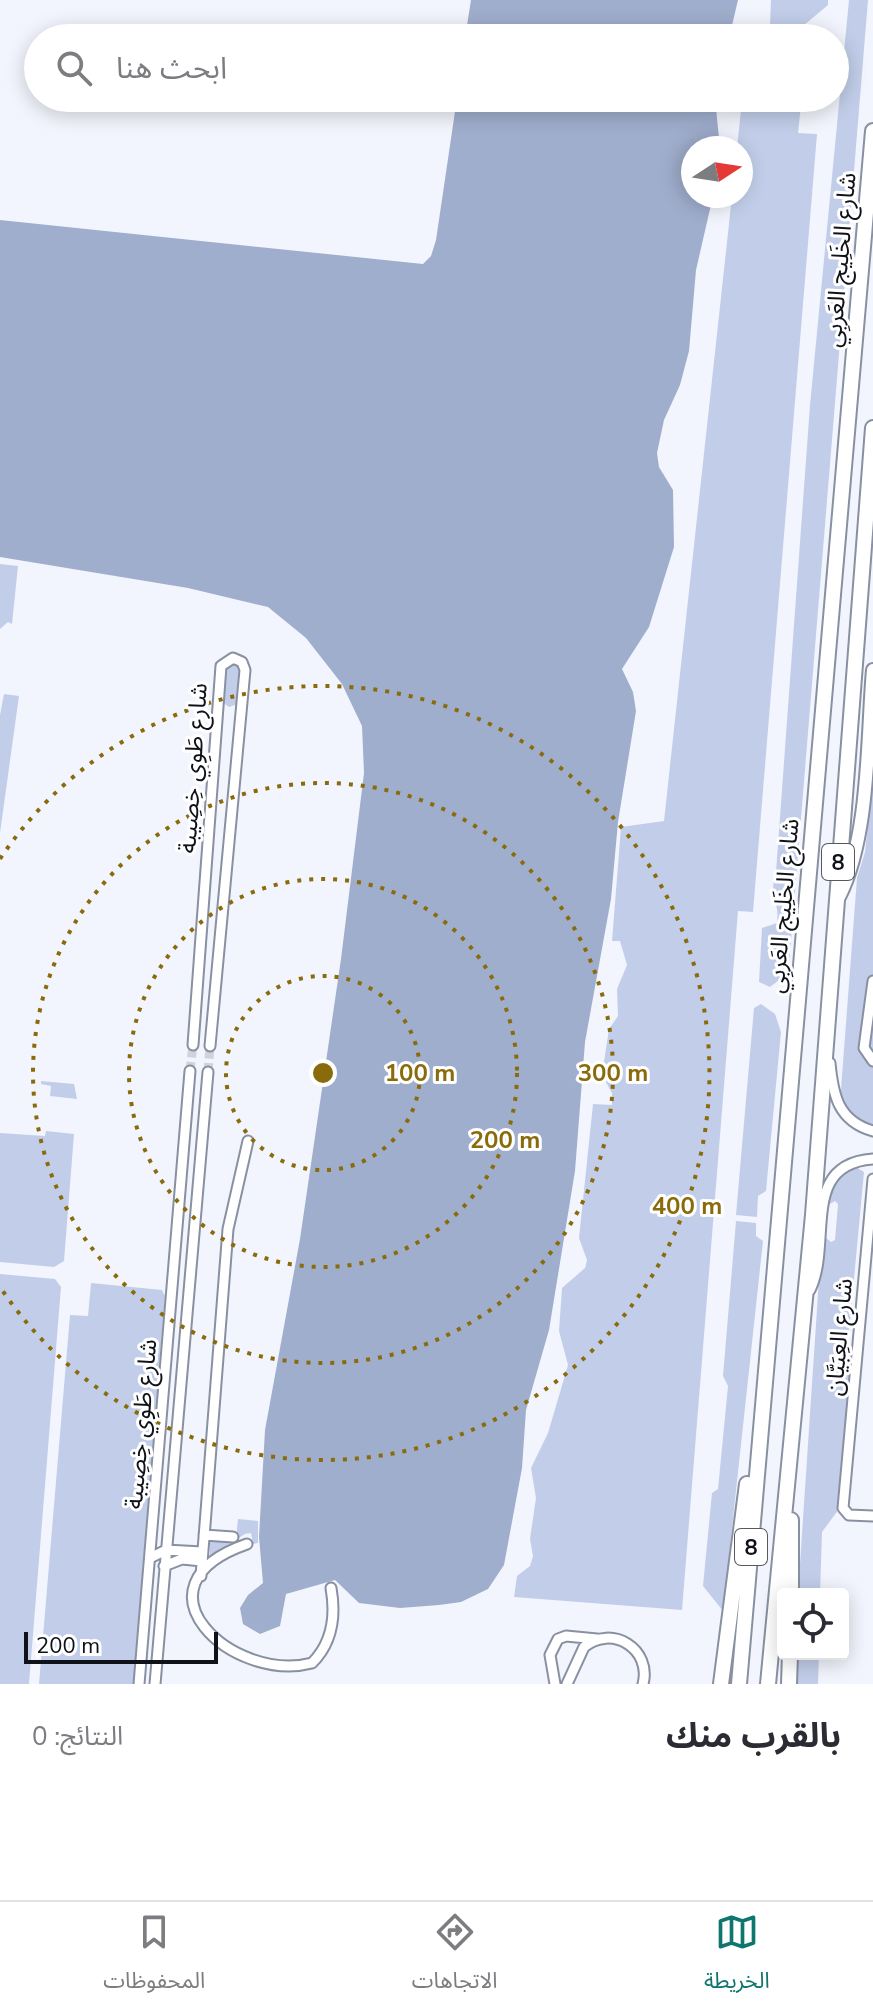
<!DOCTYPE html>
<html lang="ar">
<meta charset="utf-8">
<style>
body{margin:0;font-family:"Nunito Sans","Noto Sans Arabic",sans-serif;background:#f2f2f3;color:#2b2b33;direction:rtl}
.controls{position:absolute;right:24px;bottom:24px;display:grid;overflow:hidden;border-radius:8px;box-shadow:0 4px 20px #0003}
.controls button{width:72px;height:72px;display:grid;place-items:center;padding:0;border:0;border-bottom:2px solid #e1e1e2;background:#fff;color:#2b2b33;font:40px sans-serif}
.compass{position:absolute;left:681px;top:136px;width:72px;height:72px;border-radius:50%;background:#fff;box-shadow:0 4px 20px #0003;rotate:78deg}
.scale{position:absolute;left:24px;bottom:20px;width:194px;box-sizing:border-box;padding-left:8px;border:4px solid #0f1218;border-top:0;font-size:22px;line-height:28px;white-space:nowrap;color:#0f1218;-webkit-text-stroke:6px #fff;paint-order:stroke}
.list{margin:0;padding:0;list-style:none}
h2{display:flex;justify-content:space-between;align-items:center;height:104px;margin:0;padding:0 32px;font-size:34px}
h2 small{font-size:26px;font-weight:400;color:#7c7c81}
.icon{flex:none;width:44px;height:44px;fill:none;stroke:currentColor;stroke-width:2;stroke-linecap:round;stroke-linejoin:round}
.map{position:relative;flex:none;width:873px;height:1684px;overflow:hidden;direction:ltr}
.search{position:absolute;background:#fff;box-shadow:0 4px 20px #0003;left:24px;right:24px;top:24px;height:88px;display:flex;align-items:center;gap:20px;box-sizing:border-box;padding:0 28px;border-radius:44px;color:#7c7c81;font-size:30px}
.sheet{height:216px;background:#fff}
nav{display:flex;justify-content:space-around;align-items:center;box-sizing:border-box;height:112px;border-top:2px solid #e1e1e2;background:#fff;font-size:22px;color:#7c7c81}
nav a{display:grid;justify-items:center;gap:4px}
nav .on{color:#0f766e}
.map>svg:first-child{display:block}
</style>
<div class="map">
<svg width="873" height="1684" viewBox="0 0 873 1684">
<rect width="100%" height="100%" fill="#f2f5fd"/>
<!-- green -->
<path fill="#c2cee9" d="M 771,0 L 828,0 L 828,5 L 803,26 L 770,25 Z
M 849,0 L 868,0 L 789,965 L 783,977 L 770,987 L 759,982 L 762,928 L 777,923 C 780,901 768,897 776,872 L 810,405 Z
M 742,100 L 801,105 L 798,133 L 817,134 L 753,912 L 738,911 L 682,1610 L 514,1597 L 517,1576 L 530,1566 L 533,1556 L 530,1539 L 536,1498 L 531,1468 L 548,1433 L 568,1365 L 559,1331 L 562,1288 L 585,1268 L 587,1260 L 579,1238 L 593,1104 L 612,1105 L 612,1093 L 602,1075 L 609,1029 L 618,1016 L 617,989 L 627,965 L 620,941 L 612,941 L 621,827 L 664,821 L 732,196 L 741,196 L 741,148 L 737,148 Z
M 0,564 L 18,566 L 12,624 L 8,622 L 0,629 Z
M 229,662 L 241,665 L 238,704 L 229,707 L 222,702 L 223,669 Z
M 4,694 L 19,696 L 0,833 L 0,715 Z
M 873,779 L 873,1126 L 850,1117 L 837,1094 L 841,1089 L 857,878 L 865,852 Z
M 761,1004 L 775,1014 L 781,1032 L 766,1191 L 758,1196 L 757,1217 L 736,1215 L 754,1008 Z
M 41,1081 L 74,1084 L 77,1099 L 50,1096 L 51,1086 L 41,1084 Z
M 46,1131 L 74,1134 L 64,1261 L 54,1267 L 0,1262 L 0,1133 L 45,1136 Z
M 856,1167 L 864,1172 L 847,1354 L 851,1377 L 842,1505 L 822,1532 L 820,1594 L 798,1594 L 821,1249 L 826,1238 L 831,1242 L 835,1240 L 838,1204 L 835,1201 L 830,1204 C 831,1186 839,1172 856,1167 Z
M 736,1221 L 756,1223 L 756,1236 L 763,1241 L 723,1611 L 703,1586 L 712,1493 L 718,1489 L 728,1386 L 723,1376 Z
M 0,1274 L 55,1279 L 61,1287 L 29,1684 L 0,1684 Z
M 91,1283 L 162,1290 L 165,1296 L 133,1684 L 39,1684 L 70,1315 L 88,1316 Z
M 238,1519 L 258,1521 L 258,1543 L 253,1544 L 251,1533 L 245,1534 L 210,1556 L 210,1538 L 236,1539 Z
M 797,1654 L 819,1654 L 818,1684 L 796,1684 Z"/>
<!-- water -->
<path fill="#a0aecd" d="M 471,0 L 738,0 L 729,38 L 465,38 Z
M 457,98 L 715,98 L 720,148 L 693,148 L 693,196 L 713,196 L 696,270 L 689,351 L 680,385 L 664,420 L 657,453 L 659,467 L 673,490 L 674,547 L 649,627 L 622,669 L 633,692 L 636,711 L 618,822 L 611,899 L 585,1042 L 575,1171 L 549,1330 L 526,1410 L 522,1468 L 504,1565 L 488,1589 L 461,1602 L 439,1605 L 400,1608 L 359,1603 L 335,1580 L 286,1594 L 280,1626 L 260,1634 L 243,1624 L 240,1608 L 248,1595 L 263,1583 L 259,1537 L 265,1430 L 300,1239 L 341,959 L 364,773 L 362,726 L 342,684 L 306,638 L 268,607 L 188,588 L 0,557 L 0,220 L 423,264 L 431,256 L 436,240 Z"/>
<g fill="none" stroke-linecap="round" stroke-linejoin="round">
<!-- minor-tunnel -->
<path stroke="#d0d3db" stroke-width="9" stroke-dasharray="9 4.5" stroke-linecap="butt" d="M 190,1071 L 193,1045
M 208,1072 L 210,1046"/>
<!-- minor casing -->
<g stroke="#8890a1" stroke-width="13">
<path id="minor" d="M 873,981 L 864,1048 L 873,1061
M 193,1045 L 221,666 L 233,658 L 242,662 L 245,670 L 210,1046
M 830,1063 C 833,1095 838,1121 873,1131
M 873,1179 L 843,1508 L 849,1515 L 873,1516
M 810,1290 C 833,1243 799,1164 873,1159
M 204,1535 L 233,1537
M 247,1544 C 126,1586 233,1684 312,1663 C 333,1642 336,1616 331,1588
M 150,1558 L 166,1550 L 202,1552
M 164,1566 L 182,1559 L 202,1561
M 201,1576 L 228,1229 L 248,1141
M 139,1684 L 190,1071
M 155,1684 L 208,1072
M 555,1684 L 550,1655 L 558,1639 L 566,1636 L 597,1639
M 567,1684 L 584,1647 C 612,1624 652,1649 643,1684"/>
</g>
<!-- major casing -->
<g stroke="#8890a1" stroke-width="16">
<path id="major" d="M 839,897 C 870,836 867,738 873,670"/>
</g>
<!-- highway casing -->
<g stroke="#8890a1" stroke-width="18">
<path id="highway" d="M 791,1594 L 791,1520
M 721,1684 L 747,1484
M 739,1684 L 873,131
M 768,1684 L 813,1215 L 873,428
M 789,1684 L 790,1654"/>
</g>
<!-- minor -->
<use href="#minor" stroke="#fff" stroke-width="9"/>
<!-- major -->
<use href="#major" stroke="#fff" stroke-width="12"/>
<!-- highway -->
<use href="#highway" stroke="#fff" stroke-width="14"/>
</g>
<!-- distance rings -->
<g fill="none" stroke="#8a6b0b" stroke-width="4" stroke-dasharray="4 8">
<circle cx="323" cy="1073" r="97"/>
<circle cx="323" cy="1073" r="194"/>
<circle cx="323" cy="1073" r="290"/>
<path d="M0 859A387 387 0 1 1 0 1287"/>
</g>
<g text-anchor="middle" stroke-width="6" stroke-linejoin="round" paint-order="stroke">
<!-- shield labels -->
<g fill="#fff" stroke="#57595d" stroke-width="2">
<rect x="822" y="844" width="32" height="36" rx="6"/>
<rect x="735" y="1529" width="32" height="36" rx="6"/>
</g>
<g font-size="22" font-weight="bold" fill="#0f1218">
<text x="838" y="870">8</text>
<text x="751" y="1555">8</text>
</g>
<!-- street labels -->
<g font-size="24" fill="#0f1218" stroke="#fff">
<text transform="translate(840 260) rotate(-85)" y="8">شارع الخَلِيج العَربِي</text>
<text transform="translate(193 768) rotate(-86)" y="8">شارع طَوِي خِصِيبة</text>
<text transform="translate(783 906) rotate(-85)" y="8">شارع الخَلِيج العَربِي</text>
<text transform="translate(839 1337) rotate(-85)" y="8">شارع العِبَيَّان</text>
<text transform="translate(141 1424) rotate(-85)" y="8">شارع طَوِي خِصِيبة</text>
</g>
</g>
<circle cx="323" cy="1073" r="12" fill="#8a6b0b" stroke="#fff" stroke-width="4"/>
<g font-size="24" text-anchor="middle" font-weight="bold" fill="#8a6b0b" stroke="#fff" stroke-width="6" stroke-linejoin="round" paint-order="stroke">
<text x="420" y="1081">100 m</text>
<text x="613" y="1081">300 m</text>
<text x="505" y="1148">200 m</text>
<text x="687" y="1214">400 m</text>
</g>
</svg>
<div class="controls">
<button><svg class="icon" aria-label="locate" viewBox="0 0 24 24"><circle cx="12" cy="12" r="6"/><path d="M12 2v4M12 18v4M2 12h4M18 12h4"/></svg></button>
</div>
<svg class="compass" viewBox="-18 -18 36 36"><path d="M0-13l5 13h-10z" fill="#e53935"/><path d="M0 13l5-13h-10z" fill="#7c7c81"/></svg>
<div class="scale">200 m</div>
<div class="search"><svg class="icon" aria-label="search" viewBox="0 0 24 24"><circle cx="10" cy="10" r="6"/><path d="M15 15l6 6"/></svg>ابحث هنا</div>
</div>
<section class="sheet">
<h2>بالقرب منك<small>النتائج: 0</small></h2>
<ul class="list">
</ul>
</section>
<nav>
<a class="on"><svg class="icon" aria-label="map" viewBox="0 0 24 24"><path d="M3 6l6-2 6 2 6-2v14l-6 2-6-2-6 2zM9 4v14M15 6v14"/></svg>الخريطة</a>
<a><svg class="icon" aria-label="directions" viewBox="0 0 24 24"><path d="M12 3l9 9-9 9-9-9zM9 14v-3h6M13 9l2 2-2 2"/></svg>الاتجاهات</a>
<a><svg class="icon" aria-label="saved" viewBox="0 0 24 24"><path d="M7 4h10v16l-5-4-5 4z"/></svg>المحفوظات</a>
</nav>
